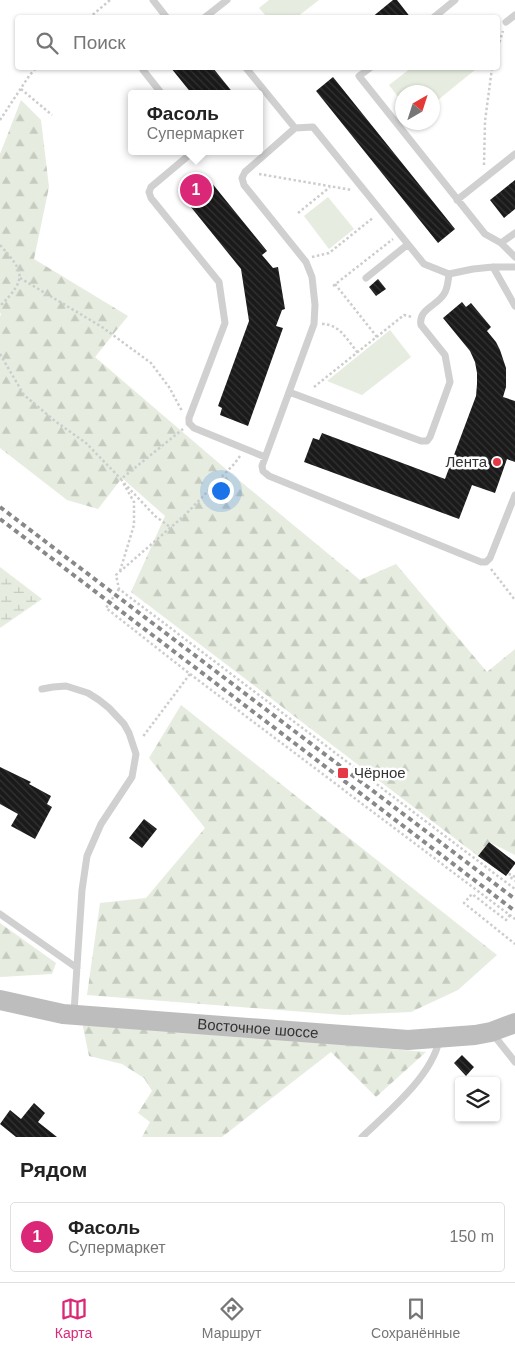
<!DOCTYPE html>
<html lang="ru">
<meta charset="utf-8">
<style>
body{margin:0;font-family:Helvetica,sans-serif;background:#f6f6f6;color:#222}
.controls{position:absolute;right:15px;bottom:15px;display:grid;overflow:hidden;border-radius:5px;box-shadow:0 1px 4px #0004}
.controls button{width:45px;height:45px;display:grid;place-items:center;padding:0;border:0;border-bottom:1px solid #e0e0e0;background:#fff;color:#222;font:25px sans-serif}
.compass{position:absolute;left:395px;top:85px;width:45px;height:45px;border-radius:50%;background:#fff;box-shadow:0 1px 4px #0004;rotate:39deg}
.you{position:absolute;left:220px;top:490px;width:18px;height:18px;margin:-12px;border:4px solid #fff;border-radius:50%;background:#1a73e8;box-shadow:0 0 0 8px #1a73e833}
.badge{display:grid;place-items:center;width:32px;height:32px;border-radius:50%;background:#db2777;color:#fff;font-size:16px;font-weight:700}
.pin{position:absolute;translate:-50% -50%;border:2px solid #fff;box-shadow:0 1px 5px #0006}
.popup{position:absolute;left:128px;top:90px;width:135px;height:65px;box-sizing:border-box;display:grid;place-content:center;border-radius:5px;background:#fff;filter:drop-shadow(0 1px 4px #0005);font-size:16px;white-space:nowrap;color:#767676}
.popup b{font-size:19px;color:#222}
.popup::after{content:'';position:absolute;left:50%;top:100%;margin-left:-10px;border:10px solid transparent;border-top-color:#fff}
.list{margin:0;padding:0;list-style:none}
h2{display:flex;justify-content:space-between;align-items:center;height:65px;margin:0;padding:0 20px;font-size:21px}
h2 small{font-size:16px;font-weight:400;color:#767676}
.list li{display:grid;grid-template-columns:32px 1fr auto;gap:15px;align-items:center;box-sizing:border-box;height:70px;margin:0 10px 10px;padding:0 10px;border:1px solid #e0e0e0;border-radius:5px}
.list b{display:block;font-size:19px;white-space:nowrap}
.list p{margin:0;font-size:16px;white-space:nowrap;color:#767676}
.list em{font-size:16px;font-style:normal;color:#767676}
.icon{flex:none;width:28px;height:28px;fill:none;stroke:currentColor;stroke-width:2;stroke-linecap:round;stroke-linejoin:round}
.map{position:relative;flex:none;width:515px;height:1137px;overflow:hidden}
.search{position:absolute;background:#fff;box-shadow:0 1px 4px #0004;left:15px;right:15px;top:15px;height:55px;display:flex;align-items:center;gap:12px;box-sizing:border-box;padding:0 18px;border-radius:5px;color:#767676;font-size:19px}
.sheet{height:145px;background:#fff}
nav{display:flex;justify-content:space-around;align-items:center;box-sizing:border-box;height:70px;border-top:1px solid #e0e0e0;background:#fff;font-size:14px;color:#767676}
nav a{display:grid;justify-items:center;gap:2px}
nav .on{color:#db2777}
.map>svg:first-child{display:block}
</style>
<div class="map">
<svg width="515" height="1137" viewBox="0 0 515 1137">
<defs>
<pattern id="forest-firs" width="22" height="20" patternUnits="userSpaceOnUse" patternTransform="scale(1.25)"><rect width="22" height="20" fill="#e6ecdf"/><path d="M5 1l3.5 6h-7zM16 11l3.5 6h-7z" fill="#c6cbc0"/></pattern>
<pattern id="wetland-marsh" width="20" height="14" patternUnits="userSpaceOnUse" patternTransform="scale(1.25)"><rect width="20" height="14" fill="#e6ecdf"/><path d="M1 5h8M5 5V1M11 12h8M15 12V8" fill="none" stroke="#c6cbc0"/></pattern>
<pattern id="building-back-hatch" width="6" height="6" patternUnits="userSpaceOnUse" patternTransform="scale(1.25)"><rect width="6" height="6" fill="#1a1a1a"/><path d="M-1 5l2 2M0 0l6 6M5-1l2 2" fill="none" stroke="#333"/></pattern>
</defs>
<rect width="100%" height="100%" fill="#fff"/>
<!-- forest -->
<path fill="url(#forest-firs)" d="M 21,100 L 41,120 L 49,187 L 34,259 L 128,316 L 95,357 L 234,476 L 360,580 L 396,564 L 487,672 L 515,649 L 515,855 L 489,842 L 478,856 L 131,592 L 165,516 L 122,478 L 98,509 L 67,500 L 0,448 L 0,316 L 1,315 L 0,312 L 0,154 Z
M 181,705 L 497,955 L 458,990 L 411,1012 L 343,1015 L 87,995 L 100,903 L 146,898 L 205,828 L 149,758 Z
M 0,923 L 56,963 L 52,974 L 0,977 Z
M 82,1022 L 426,1052 L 376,1097 L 331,1052 L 222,1137 L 142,1137 L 150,1122 L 138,1113 L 152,1091 L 144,1078 L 122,1064 L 89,1056 Z"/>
<!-- wetland -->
<path fill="url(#wetland-marsh)" d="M 0,567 L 42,599 L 0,628 Z"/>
<!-- park -->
<path fill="#e6ecdf" d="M 269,0 L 319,0 L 297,17 L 267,17 L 259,8 Z
M 411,68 L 474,68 L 476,69 L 433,104 L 432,92 L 402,92 L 402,102 L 389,85 Z
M 328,197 L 354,229 L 329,249 L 304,216 Z
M 390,330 L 411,357 L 362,395 L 327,381 Z"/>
<!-- building -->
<path fill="url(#building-back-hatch)" d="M 393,0 L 397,0 L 411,18 L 371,18 Z
M 171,68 L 213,68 L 234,94 L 192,94 Z
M 333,77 L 455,229 L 438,243 L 316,91 Z
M 200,176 L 208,185 L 211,182 L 267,251 L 262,255 L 273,268 L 278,267 L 285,309 L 282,310 L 276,326 L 283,328 L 248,426 L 220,415 L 222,408 L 218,406 L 249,321 L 241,269 L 182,196 L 187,193 L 184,189 Z
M 515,180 L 515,209 L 504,218 L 490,200 Z
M 378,279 L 386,289 L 376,296 L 369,287 Z
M 462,302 L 466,307 L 471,303 L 491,327 L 487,331 L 496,342 L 500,350 L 506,368 L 506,387 L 503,397 L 515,401 L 515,462 L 507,459 L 495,493 L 472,485 L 459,519 L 304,462 L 313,438 L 319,440 L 322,433 L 445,479 L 476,396 L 477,384 L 477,373 L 475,362 L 470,351 L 443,318 Z
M 0,767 L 31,782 L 29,784 L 51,796 L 47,804 L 52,807 L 35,839 L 11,826 L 18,814 L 0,804 Z
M 144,819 L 157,829 L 142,848 L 129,838 Z
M 489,842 L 515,862 L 515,864 L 506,876 L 478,856 Z
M 462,1055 L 474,1067 L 466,1076 L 454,1063 Z
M 34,1103 L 45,1113 L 38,1122 L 57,1137 L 16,1137 L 0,1124 L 10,1110 L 21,1119 Z"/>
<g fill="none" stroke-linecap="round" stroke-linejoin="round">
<!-- path -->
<path stroke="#cdcdcd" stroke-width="2.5" stroke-dasharray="2.5 2.5" stroke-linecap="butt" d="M 89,18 L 110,0
M 498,47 L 503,31
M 21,89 L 52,115
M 0,120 L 29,76 L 36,68
M 484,165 L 485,121 L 492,68
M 259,174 L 352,190
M 298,213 L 330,187
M 0,245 C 24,272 28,278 0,306
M 312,257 L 329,253 L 374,217
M 20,278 L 102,327 L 151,363 L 169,387 L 182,411
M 335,284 L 377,337
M 333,286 L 393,239
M 322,324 C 340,324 347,340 358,353
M 0,354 L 24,395 L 55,421 L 86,443 L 121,479
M 314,387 L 404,315 L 412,317
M 240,456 L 235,463 L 185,515 L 116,575 L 119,589 L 515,889
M 124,483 L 155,516 L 170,527
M 491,569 L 515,600
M 120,571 L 134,525 L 134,502 L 121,479 L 183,429
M 119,589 L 106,608 L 190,674 L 142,738
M 190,674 L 515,919
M 515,877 L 510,874 L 509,876 L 515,881
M 510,915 L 506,920 L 472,894 L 464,903 L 515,944"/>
<!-- lane -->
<path stroke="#d0d0d0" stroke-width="7" d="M 153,0 L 167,18
M 204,18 L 227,0
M 433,18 L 455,0
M 506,22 L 515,15
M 142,68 L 143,70 L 162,94
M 246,68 L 295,128 L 313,127 L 424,264 L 449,274 L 473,269 L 493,267 L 515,267
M 370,68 L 359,76 L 485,234 L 501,243 L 515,257
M 295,128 L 245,172 L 242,178 L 244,185 L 306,262 L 312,277 L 315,305 L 314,324 L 262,466 L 263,471 L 269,476 L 481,562 L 486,562 L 490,558 L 515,495
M 194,151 L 151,187 L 149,192 L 151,198 L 219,282 L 225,323 L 189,418 L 189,423 L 194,428 L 265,457
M 457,200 L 515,154
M 501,243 L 515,233
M 493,267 L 515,306
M 366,278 L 407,245
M 289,392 L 421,441 L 427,441 L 430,437 L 450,382 L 445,355 L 421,325 C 418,309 437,306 444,294 C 448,288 448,281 449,274
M 42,689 L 53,687 L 66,686 L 88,693 L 99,700 L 109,708 L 124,724 L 129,733 L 136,754 L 132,777 L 101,824 L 87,856 L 82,890 L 74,1012
M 0,914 L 77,968
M 492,1033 L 515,1062
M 362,1137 C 388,1112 431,1077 439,1041"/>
<!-- secondary -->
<path stroke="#bdbdbd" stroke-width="20" id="s1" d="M 0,1000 L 63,1014 L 408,1040 L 475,1035 L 491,1032 L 515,1023"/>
<!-- rail -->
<path stroke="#888" stroke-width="4" stroke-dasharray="5 4" stroke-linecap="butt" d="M 0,507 L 515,899
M 0,519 L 515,911"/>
</g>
<!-- markers -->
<g fill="#e63946" stroke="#fff" stroke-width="2">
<circle cx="497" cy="462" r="5"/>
<rect x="337" y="767" width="12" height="12" rx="2.5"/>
</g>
<g text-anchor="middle" stroke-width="5" stroke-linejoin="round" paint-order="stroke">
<!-- poi labels -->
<g font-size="15" fill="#333" stroke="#fff" text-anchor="end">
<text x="487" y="467">Лента</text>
<text x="354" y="778" text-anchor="start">Чёрное</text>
</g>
<!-- street labels -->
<g font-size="15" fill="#333" stroke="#fff">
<text dy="5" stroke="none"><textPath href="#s1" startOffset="260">Восточное шоссе</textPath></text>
</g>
</g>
</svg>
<div class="controls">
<button><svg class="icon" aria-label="layers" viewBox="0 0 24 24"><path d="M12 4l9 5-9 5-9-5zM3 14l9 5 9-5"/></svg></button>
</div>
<svg class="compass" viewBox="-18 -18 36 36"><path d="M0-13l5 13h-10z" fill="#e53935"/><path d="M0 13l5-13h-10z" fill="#767676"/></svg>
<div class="you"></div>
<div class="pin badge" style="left:196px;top:190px">1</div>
<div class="popup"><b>Фасоль</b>Супермаркет</div>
<div class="search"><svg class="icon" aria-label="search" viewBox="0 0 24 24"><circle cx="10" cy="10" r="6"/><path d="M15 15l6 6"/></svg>Поиск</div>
</div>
<section class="sheet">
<h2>Рядом<small></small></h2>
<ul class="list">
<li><span class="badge">1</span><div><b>Фасоль</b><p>Супермаркет</p></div><em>150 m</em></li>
</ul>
</section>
<nav>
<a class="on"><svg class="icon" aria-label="map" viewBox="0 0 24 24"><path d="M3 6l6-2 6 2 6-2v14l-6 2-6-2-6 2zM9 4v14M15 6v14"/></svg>Карта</a>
<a><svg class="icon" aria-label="directions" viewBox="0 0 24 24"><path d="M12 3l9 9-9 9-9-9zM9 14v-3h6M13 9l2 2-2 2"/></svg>Маршрут</a>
<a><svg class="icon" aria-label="saved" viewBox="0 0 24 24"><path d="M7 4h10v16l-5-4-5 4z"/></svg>Сохранённые</a>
</nav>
